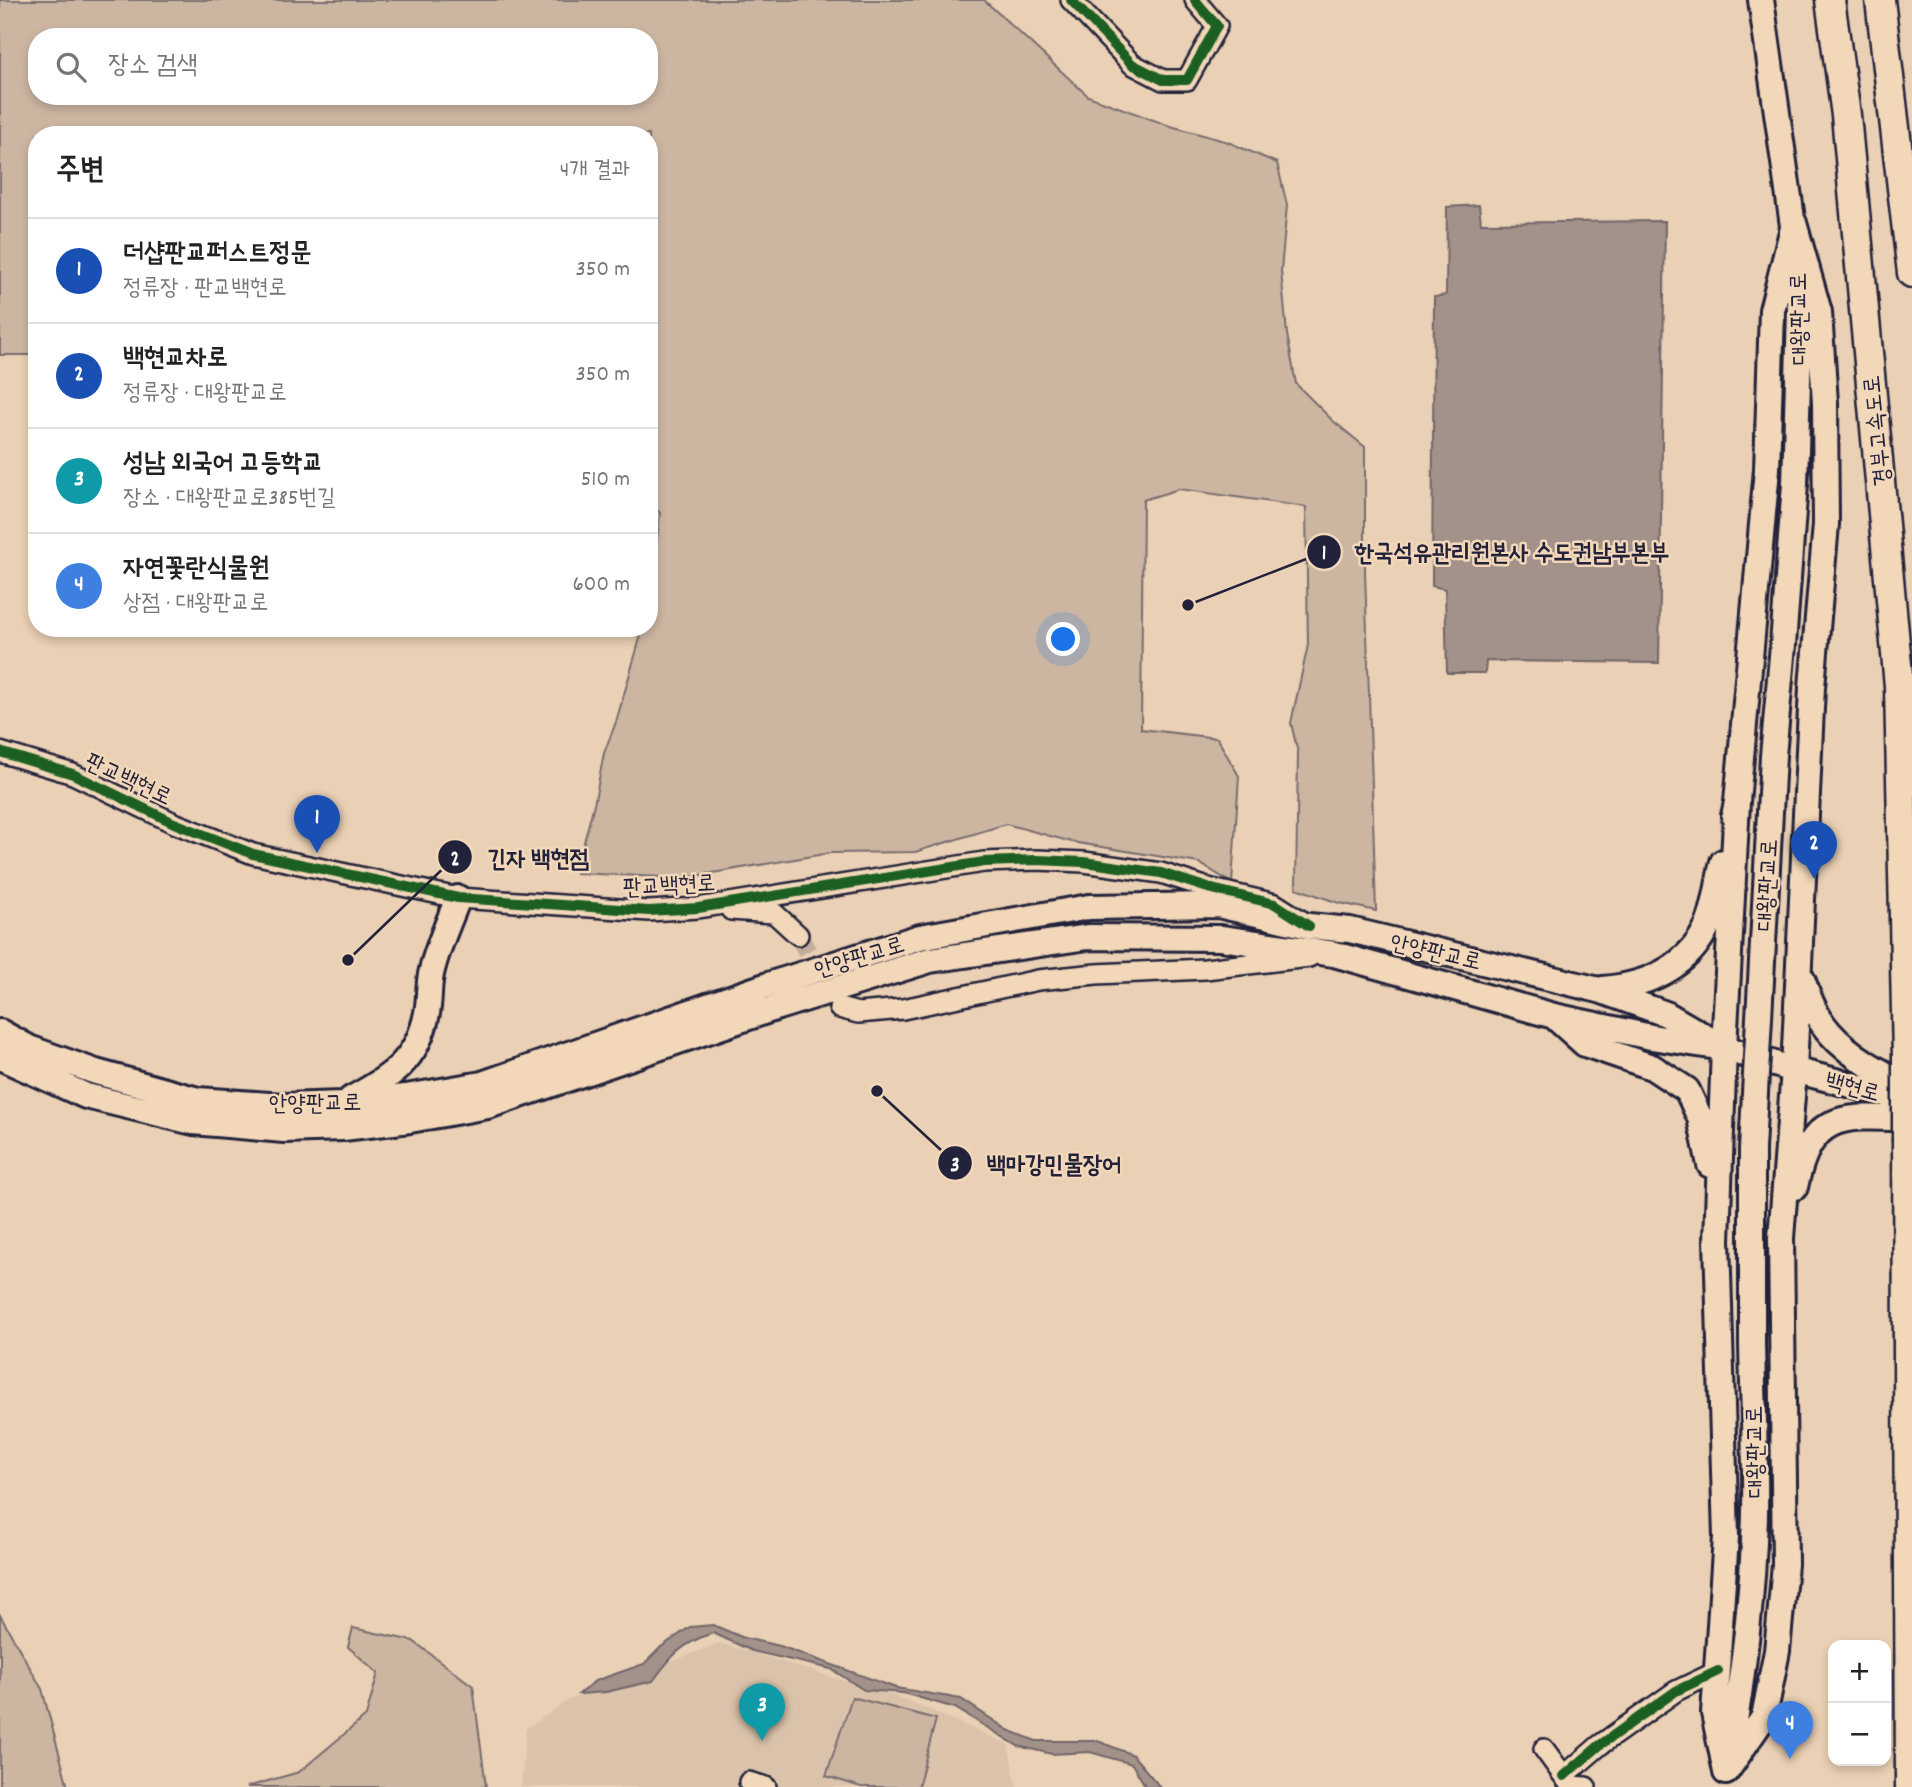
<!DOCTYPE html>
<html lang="ko">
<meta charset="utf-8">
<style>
body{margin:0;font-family:Dekko,"Poor Story",sans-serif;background:#f2f2f2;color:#222}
.controls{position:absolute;right:21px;bottom:21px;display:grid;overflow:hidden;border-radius:14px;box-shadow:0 4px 10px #0003}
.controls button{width:63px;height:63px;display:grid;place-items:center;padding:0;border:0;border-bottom:2px solid #e0e0e0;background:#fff;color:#222;font:35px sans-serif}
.you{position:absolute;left:1064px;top:640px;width:24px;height:24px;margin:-18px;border:5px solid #fff;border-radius:50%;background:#1a73e8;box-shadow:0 0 0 10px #1a73e833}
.badge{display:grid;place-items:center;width:46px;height:46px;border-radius:50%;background:#c8321e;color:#fff;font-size:23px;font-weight:700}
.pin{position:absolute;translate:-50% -58px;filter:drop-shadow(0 2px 4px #0008)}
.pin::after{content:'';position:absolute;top:37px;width:24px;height:21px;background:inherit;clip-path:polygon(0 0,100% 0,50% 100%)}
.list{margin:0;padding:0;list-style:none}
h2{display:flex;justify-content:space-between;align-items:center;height:91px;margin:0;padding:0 28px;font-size:30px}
h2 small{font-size:23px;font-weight:400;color:#767676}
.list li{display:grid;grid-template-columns:46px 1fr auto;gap:21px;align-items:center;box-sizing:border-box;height:105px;padding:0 28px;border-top:2px solid #e0e0e0}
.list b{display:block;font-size:26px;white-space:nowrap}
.list p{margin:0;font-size:23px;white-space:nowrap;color:#767676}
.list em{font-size:23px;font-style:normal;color:#767676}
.icon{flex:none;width:38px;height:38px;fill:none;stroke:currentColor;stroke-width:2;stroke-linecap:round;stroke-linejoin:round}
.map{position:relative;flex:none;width:1912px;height:1787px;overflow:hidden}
.search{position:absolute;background:#fff;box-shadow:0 4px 10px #0003;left:28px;top:28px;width:630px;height:77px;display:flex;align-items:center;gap:18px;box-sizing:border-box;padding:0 24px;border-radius:28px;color:#767676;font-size:26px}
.panel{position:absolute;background:#fff;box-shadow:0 4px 10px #0003;left:28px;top:126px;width:630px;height:511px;border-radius:28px}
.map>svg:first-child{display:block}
</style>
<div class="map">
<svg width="1912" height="1787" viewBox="0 0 1912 1787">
<rect width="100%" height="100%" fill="#ead0b4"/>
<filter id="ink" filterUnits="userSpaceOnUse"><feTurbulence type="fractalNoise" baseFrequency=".0143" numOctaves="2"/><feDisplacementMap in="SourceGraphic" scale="14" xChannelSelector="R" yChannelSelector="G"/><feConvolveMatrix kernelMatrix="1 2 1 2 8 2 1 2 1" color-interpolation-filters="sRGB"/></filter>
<g filter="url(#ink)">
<!-- built -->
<path fill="#dbc3ab" d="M 720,1643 L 907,1700 L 1008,1744 L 1017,1787 L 521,1787 L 526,1729 L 570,1699 Z"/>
<!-- green -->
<path fill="#ccb6a2" stroke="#776c6e" stroke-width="2" fill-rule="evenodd" d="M 0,0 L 984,0 L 1088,96 L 1167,125 L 1228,142 L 1277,163 L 1287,205 L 1281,271 L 1287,334 L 1296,384 L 1332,420 L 1365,447 L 1365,572 L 1376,911 L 1336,902 L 1296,888 L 1298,753 L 1291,723 L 1308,645 L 1306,507 L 1179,489 L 1143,500 L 1141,729 L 1217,738 L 1239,776 L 1232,883 L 1199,863 L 1072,842 L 1006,824 L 915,852 L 830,853 L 683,878 L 576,873 L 595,800 L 604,753 L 616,722 L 643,628 L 649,628 L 649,606 L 660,513 L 649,502 L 649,135 L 37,135 L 37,355 L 0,355 ZM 37,37 L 649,37 L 649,96 L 37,96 Z
M 0,1615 L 42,1689 L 68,1787 L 0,1787 Z
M 353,1628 L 413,1641 L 473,1686 L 486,1787 L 247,1787 L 299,1772 L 366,1716 L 378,1673 L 348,1647 Z
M 852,1697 L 936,1719 L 918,1787 L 861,1787 L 826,1776 Z"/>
<!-- water -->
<path fill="#a39289" stroke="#6f656a" stroke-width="2" d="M 1479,205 L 1481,223 L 1665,221 L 1659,663 L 1486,661 L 1485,673 L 1447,673 L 1445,589 L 1432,586 L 1434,297 L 1446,295 L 1447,207 Z
M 713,1625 L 744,1638 L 780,1646 L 896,1688 L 961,1699 L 1008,1730 L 1036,1741 L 1098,1741 L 1133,1755 L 1160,1787 L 1146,1787 L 1132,1764 L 1090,1752 L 1052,1754 L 1018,1746 L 955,1708 L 903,1693 L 864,1690 L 831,1669 L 752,1651 L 713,1633 C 682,1643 672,1655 653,1681 L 606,1692 L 579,1694 L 595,1681 L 644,1664 L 661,1647 L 690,1627 Z"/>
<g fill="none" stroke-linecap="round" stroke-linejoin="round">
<!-- minor-tunnel -->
<path stroke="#c2ad9c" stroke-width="19" stroke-dasharray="19 10" stroke-linecap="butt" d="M 798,935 L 823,980"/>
<!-- minor casing -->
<g stroke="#22223b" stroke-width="24">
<path id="minor" d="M 1071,0 L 1132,64 L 1163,80 L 1187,80 L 1217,26 L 1195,0
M 0,752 L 73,774 L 174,823 L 253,854 L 458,898 L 649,911 L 698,908 L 984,862 L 1037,860 L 1084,862 L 1161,873 L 1208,888 L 1275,904 L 1302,921
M 731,910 L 774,913 L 798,935
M 839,1008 L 858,1013 L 903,1009 L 1038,980 L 1096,974 L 1205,969 L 1309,957
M 1544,1749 L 1571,1786 L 1586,1787
M 1564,1776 L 1600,1745 L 1676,1691 L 1718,1671
M 749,1782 L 766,1787"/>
</g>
<!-- major casing -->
<g stroke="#22223b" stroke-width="30">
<path id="major" d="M 1761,0 L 1795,240
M 1783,645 L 1795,484 L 1800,310 L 1798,276
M 1734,816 L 1737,802 L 1767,469 L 1772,310 L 1794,224
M 1802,979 C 1809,998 1816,1018 1830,1033 C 1851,1057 1883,1074 1912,1088
M 1603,989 C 1647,985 1688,968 1708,925 C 1716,906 1718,882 1723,862
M 1555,1017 L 1585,1044 L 1652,1067 L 1687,1090 L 1700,1118 L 1710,1165
M 0,1032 L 29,1048 L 96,1072 L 198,1100 L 283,1106 L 342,1104 L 406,1097 L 482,1084 L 768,985 L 920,937 L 1089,907 L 1218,905 L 1309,926 L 1350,930 L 1599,990 L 1666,1014 L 1714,1042
M 0,1057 L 86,1096 L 193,1122 L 284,1130 L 343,1128 L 410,1120 L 488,1106 L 778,1007 L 930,960 L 1088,937 L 1221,938 L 1334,954 L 1554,1016 L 1651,1037 L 1724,1048 L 1794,1070 L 1912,1101
M 351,1099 C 390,1078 418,1060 427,1013 C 430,999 428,984 432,970 C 438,945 449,922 458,898
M 1795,1187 C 1811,1109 1845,1116 1912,1119
M 1729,1757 C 1743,1677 1753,1596 1755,1514 C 1756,1457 1753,1400 1752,1343
M 1726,1772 L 1764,1717 L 1777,1651 L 1785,1564 L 1781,1238 L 1794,1070 L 1812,687 L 1826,524 L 1825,403 L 1819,312 L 1794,223
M 1726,1772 L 1714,1713 L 1726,1537 L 1717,1240 L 1724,1048 L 1737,802"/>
</g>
<!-- highway casing -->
<g stroke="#22223b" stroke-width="33">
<path id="highway" d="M 1830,0 L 1846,115 L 1899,686 L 1907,1058
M 1880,0 L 1912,273
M 1907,1141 L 1910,1787"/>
</g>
<!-- minor -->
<use href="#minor" stroke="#f2d7b9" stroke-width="19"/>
<!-- major -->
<use href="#major" stroke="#f2d7b9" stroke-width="24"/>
<!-- highway -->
<use href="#highway" stroke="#f2d7b9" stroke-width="28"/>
<!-- major-bridge casing -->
<g stroke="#22223b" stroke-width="30" stroke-linecap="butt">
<path id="major-bridge" d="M 1752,1343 L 1752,1149 L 1773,756 L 1783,645"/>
</g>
<!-- highway-bridge casing -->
<g stroke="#22223b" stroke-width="33" stroke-linecap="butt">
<path id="highway-bridge" d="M 1907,1058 L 1907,1141"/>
</g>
<!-- major-bridge -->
<use href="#major-bridge" stroke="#f2d7b9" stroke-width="24"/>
<!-- highway-bridge -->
<use href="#highway-bridge" stroke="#f2d7b9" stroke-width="28"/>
<!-- cycleway casing -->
<g stroke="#f2d7b9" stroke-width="15">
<path id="cycleway" d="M 1071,0 L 1132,64 L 1163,80 L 1187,80 L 1217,26 L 1195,0
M 0,752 L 73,774 L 174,823 L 253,854 L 458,898 L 649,911 L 698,908 L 984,862 L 1037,860 L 1084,862 L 1161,873 L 1208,888 L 1275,904 L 1309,926
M 1564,1776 L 1600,1745 L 1676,1691 L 1718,1671"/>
</g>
<!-- cycleway -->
<use href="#cycleway" stroke="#1b5e20" stroke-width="10"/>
</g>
</g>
<g text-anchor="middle" stroke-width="5" stroke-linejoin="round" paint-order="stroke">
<!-- street labels -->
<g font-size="23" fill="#22223b" stroke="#f2d7b9">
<text transform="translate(1798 319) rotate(-91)" y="8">대왕판교로</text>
<text transform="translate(1876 431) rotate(-96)" y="8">경부고속도로</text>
<text transform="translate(129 778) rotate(25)" y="8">판교백현로</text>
<text transform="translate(669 884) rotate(-3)" y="8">판교백현로</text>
<text transform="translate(1766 885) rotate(-87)" y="8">대왕판교로</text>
<text transform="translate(1436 951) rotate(13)" y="8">안양판교로</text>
<text transform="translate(859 956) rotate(-17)" y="8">안양판교로</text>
<text transform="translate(1853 1086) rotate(15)" y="8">백현로</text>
<text transform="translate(315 1102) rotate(-1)" y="8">안양판교로</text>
<text transform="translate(1754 1452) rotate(-91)" y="8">대왕판교로</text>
</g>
</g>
<!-- callouts -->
<path fill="none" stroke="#22223b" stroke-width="2.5" d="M1188 605L1324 552M348 960L455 857M877 1091L955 1163"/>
<g fill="#22223b" stroke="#f2d7b9" stroke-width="2.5">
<circle cx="1188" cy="605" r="7"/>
<circle cx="348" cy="960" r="7"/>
<circle cx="877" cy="1091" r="7"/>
<circle cx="1324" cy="552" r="18"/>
<circle cx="455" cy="857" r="18"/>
<circle cx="955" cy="1163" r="18"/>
</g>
<g font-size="21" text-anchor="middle" font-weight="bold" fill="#fff">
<text x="1324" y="559">1</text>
<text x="455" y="865">2</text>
<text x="955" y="1171">3</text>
</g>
<g font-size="24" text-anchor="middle" font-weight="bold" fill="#22223b" stroke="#f2d7b9" stroke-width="5" stroke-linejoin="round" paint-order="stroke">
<text x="1512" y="560">한국석유관리원본사 수도권남부본부</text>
<text x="538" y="866">긴자 백현점</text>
<text x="1054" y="1172">백마강민물장어</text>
</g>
</svg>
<div class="controls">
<button>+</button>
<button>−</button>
</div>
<div class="you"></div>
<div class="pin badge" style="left:317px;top:853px;background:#1a4fb4">1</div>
<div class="pin badge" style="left:1814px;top:879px;background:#1a4fb4">2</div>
<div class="pin badge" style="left:762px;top:1741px;background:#0f9aa8">3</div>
<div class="pin badge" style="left:1790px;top:1759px;background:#3f7fe0">4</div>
<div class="search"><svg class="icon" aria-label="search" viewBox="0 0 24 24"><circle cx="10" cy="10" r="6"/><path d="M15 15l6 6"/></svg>장소 검색</div>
<section class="panel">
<h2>주변<small>4개 결과</small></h2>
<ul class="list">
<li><span class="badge" style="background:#1a4fb4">1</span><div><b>더샵판교퍼스트정문</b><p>정류장 · 판교백현로</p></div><em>350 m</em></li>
<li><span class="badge" style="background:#1a4fb4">2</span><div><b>백현교차로</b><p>정류장 · 대왕판교로</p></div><em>350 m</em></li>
<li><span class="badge" style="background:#0f9aa8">3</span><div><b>성남 외국어 고등학교</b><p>장소 · 대왕판교로385번길</p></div><em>510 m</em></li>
<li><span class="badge" style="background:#3f7fe0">4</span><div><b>자연꽃란식물원</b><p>상점 · 대왕판교로</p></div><em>600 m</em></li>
</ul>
</section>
</div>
